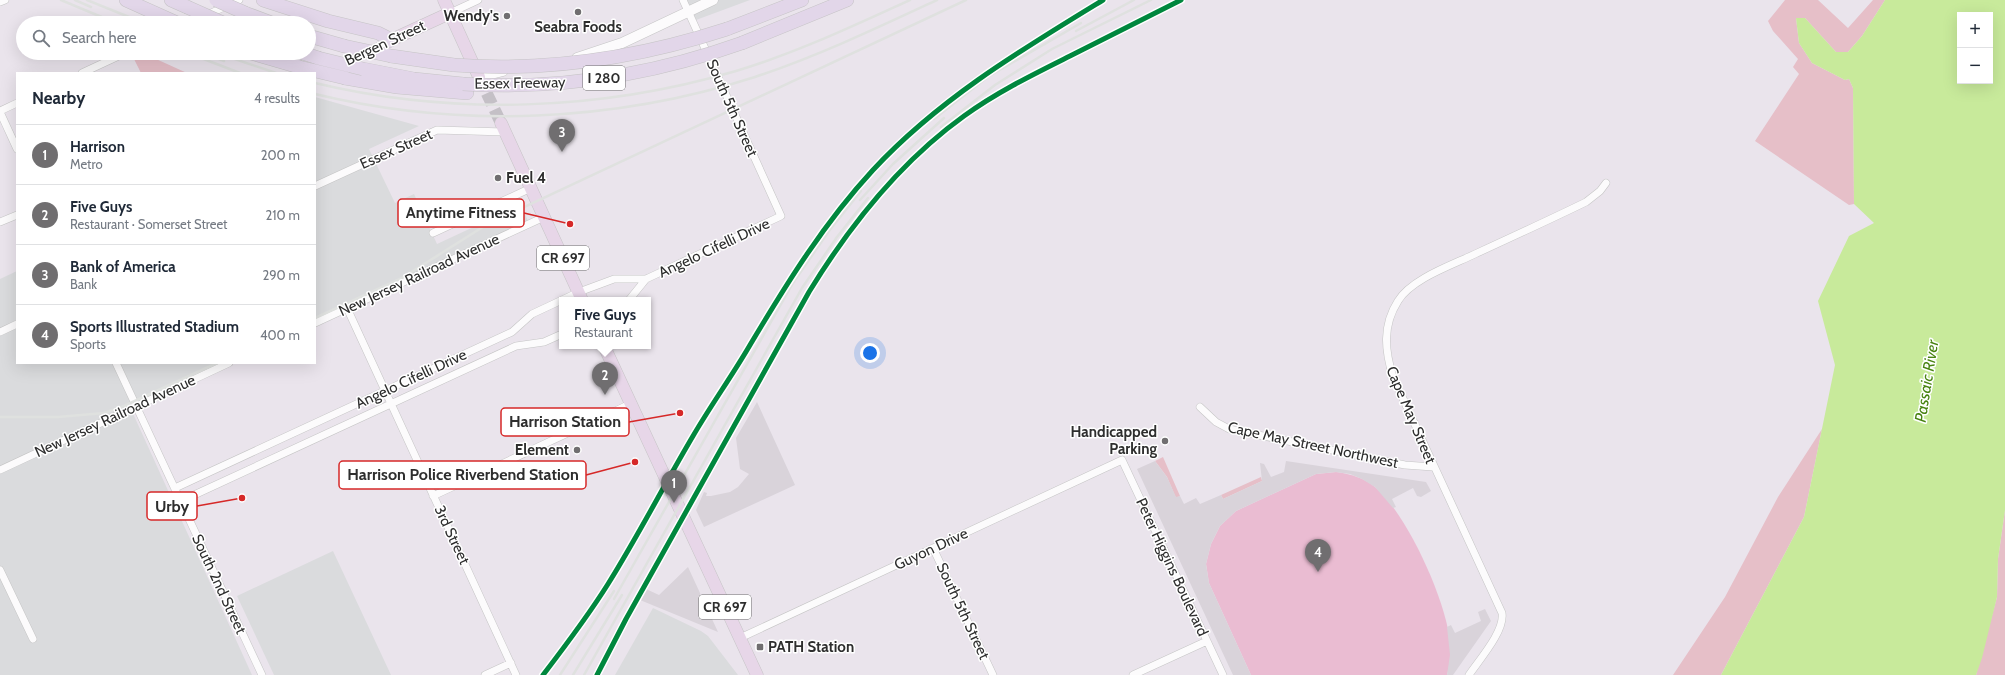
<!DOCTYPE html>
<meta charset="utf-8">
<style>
body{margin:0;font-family:Cabin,sans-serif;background:#f6f6f7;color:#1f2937}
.controls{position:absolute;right:12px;top:12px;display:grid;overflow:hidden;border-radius:0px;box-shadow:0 4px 16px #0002}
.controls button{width:36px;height:36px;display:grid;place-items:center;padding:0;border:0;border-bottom:1px solid #e0e1e3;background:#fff;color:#1f2937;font:20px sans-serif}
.you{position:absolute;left:870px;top:353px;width:14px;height:14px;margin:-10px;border:3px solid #fff;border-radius:50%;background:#1a73e8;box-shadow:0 0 0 6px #1a73e833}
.badge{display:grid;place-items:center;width:26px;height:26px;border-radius:50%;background:#706e70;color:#fff;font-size:13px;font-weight:700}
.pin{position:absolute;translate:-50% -33px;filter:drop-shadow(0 1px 2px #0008)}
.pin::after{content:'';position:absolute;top:21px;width:14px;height:12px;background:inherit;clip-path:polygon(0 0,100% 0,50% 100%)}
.popup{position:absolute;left:559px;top:297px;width:92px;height:52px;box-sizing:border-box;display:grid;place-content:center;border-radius:0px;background:#fff;filter:drop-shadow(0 1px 3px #0005);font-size:13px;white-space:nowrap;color:#747a83}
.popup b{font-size:15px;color:#1f2937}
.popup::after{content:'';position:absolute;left:50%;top:100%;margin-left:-8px;border:8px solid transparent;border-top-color:#fff}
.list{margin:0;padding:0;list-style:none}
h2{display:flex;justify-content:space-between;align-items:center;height:52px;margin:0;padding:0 16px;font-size:17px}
h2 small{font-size:13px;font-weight:400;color:#747a83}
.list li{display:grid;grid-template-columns:26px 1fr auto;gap:12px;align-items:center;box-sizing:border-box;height:60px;padding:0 16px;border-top:1px solid #e0e1e3}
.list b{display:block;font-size:15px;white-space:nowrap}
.list p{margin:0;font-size:13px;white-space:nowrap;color:#747a83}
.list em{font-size:13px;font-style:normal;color:#747a83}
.icon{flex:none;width:22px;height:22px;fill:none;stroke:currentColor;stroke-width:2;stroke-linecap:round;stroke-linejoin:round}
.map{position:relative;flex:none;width:2005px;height:675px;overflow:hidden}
.search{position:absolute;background:#fff;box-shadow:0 4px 16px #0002;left:16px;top:16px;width:300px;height:44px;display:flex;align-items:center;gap:10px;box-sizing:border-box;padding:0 14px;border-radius:22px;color:#747a83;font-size:15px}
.panel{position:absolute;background:#fff;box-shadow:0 4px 16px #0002;left:16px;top:72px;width:300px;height:292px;border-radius:0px}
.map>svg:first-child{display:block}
</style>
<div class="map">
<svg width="2005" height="675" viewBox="0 0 2005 675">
<rect width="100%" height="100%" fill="#eae4ec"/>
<!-- industrial -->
<path fill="#dadbdd" d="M 687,0 L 750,0 L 696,20 Z
M 315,97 L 419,126 L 369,149 L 395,203 L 414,194 L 437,244 L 521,205 L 528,221 L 315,321 Z
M 17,271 L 17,363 L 224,363 L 130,407 L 252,675 L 0,675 L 0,279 Z
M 333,551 L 391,675 L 274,675 L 237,596 Z
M 653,608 L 701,631 L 708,636 L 738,675 L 615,675 Z"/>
<!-- green -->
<path fill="#e6bfc8" d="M 1785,0 L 1818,0 L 1848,28 L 1873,0 L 1885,0 L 1862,36 L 1848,52 L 1836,52 L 1805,18 L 1796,18 L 1799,43 L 1812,63 L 1845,80 L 1849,79 L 1853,88 L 1854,204 L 1849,205 L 1755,141 L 1799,74 L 1793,67 L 1798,59 L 1773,31 L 1768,21 Z
M 145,54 L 187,73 L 141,73 L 134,59 Z
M 1822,429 L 1804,517 L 1721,675 L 1673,675 L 1725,597 L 1778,497 Z
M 1163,457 L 1180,496 L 1176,498 L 1167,477 L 1155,461 Z
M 1261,477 L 1262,481 L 1223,499 L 1221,495 Z
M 2005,510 L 2005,675 L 1976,675 L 1997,597 L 1998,559 Z"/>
<!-- pitch -->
<path fill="#eabcd2" d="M 1336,472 C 1351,474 1364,478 1375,487 C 1407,514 1446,600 1450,642 C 1451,653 1450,665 1447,675 L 1251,675 L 1209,583 L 1206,564 L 1211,544 L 1220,526 L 1236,511 L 1316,474 Z"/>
<!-- plaza -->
<path fill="#d9d3da" d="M 757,402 L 795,485 L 704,527 L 696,510 L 704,492 L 707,493 L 706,496 L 711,496 L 730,492 L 738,487 L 749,474 L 740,469 L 736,438 Z
M 1155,461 L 1167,477 L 1176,497 L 1180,496 L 1184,504 L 1196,498 L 1200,504 L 1221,495 L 1223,499 L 1262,481 L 1260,463 L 1264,464 L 1271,477 L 1284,472 L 1286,461 L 1426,482 L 1431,491 L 1421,497 L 1417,496 L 1413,488 L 1392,499 L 1396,507 L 1393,508 L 1375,487 L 1362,479 L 1350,474 L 1336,472 L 1316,474 L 1236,511 L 1220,526 L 1211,544 L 1206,564 L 1209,583 L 1251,675 L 1233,675 L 1137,469 Z
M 688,567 L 718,632 L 640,600 L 646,589 L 659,595 Z
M 1485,609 L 1491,621 L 1453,675 L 1447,675 L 1450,655 L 1447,627 L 1451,625 L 1455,633 L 1481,621 L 1478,612 Z"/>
<!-- water -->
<path fill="#c8ea9b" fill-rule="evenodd" d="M 1885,0 L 2005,0 L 2005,510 L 1998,559 L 1997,597 L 1982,658 L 1976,675 L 1721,675 L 1804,517 L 1835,365 L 1818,301 L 1849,236 L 1874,223 L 1854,204 L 1853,88 L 1849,79 L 1845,80 L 1812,63 L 1799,43 L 1796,18 L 1805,18 L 1836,52 L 1848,52 L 1862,36 ZM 1960,15 L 1990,15 L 1990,81 L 1960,81 Z"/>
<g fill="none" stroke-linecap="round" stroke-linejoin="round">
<!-- primary-tunnel -->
<path stroke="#c4c0c6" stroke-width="12" stroke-dasharray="12 6" stroke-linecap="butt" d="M 479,77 L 501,123"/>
<!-- street casing -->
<g stroke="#c5c5c5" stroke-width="8">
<path id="street" d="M 0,2 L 5,0
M 450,13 L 478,0
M 190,23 L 239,0
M 342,63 L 389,41
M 82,73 L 125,53
M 0,111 L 17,103
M 0,112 L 17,149
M 315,186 L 437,130 L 505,132
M 0,222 L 17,215
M 433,233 L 531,188
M 629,300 L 646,279
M 347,308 L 516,675
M 315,323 L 544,217
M 0,332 L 17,324
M 116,363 L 262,675
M 1200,407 L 1216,422 L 1229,429 L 1405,465 L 1433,467
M 0,470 L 229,363
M 175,488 L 512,332 L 532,314 L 579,292 L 614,279 L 646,279 L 781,216 L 683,0
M 433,496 L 630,404
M 181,501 L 516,346 L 544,342 L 562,334
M 933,548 L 993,675
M 0,570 L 33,639
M 740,638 L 1122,460 L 1223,675
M 485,675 L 511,663
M 1133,675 L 1207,641
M 1469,675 C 1479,660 1505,631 1502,613 L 1393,377 C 1385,351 1382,326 1398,301 C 1411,279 1452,265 1475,254 C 1512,237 1549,220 1586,202 L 1600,191 L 1606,183"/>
</g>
<!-- secondary casing -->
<g stroke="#c5c5c5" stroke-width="11">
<path id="secondary" d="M 577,58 L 622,43 L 713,0
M 479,77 L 503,71"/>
</g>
<!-- primary casing -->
<g stroke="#c6c4c6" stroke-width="13">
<path id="primary" d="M 444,0 L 479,77
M 389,41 L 450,13
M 501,123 L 582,300
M 604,346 L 757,675"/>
</g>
<!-- highway casing -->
<g stroke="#c6c4c6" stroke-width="14">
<path id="highway" d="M 126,0 L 177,23
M 171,0 L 187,7
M 263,0 L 328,21 L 378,33 L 386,37 L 389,41
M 245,13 L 272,23
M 727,29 L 802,0
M 309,36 L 344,46
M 742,43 L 847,0
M 251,53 L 299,67
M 303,53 L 318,58
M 391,56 L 454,65
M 363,69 L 414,79 L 463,84
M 345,78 L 397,87 L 467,93"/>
</g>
<!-- street -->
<use href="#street" stroke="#fcfbfc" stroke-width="7"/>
<!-- secondary -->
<use href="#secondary" stroke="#fcfbfc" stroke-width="10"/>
<!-- primary -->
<use href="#primary" stroke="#e7d6e8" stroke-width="12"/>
<!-- highway -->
<use href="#highway" stroke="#e2d6e9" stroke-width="13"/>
<!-- rail -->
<path stroke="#dfe1df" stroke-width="2.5" d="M 61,0 L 116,23
M 75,0 L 91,7
M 87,0 L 144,23
M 1076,31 L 1134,0
M 1042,37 L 1103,0
M 188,53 L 240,73
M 203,53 L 224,61
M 217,53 L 276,73
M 315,83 C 453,116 600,111 736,71 C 796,53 853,26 910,0
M 315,94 C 459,129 615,122 755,77 C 818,56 877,28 937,0
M 934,119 L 989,76 L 1081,23
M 941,127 L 995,85 L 1052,49 L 1151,0
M 853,193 L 887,155 L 937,110
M 860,200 L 893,164 L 944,118
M 315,318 L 402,278 L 486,225 L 966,0
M 0,417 L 58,417 L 104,413 L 124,406 L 217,363
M 614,599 L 793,283 L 829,231 L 861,191
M 543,675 L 584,620 L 607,585 L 698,428 L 753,340
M 560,675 L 614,591
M 573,675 L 622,595
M 584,675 L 802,288 L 837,237 L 868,198
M 597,675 L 626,619 L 809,292 C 850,225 900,162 964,116 C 997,92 1034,74 1070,56 C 1107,37 1144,19 1181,0"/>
<!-- highway-bridge casing -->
<g stroke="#c6c4c6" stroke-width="14" stroke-linecap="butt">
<path id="highway-bridge" d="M 216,0 L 245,13
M 187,7 L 223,23
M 344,46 L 391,56
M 318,58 L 363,69
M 454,65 C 548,72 638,58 727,29
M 299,67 L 345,78
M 463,84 C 558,90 652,75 742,43"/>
</g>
<!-- highway-bridge -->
<use href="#highway-bridge" stroke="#e2d6e9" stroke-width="13"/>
<!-- cycleway casing -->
<g stroke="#fff" stroke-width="8">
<path id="cycleway" d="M 543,675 C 566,645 588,616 608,584 C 638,536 664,485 693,436 C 711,405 732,376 750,345 C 787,283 824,223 873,170 C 939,99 1021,50 1103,0
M 597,675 L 626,619 L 809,292 C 850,225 900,162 964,116 C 997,92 1034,74 1070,56 C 1107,37 1144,19 1181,0"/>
</g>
<!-- cycleway -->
<use href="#cycleway" stroke="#00873e" stroke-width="5"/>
</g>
<!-- markers -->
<g fill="#706e70" stroke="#fff" stroke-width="1.5">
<circle cx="578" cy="12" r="4"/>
<circle cx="507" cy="16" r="4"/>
<circle cx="498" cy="178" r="4"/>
<circle cx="1165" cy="441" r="4"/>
<circle cx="577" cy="450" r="4"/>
<rect x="756" y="643" width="8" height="8" rx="2"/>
</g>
<g text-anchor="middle" stroke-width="3" stroke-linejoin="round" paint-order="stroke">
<!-- shield labels -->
<g fill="#fff" stroke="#6d6d6d" stroke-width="1">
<rect x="583" y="66" width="42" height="24" rx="3"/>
<rect x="537" y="246" width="52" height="24" rx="3"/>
<rect x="699" y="595" width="52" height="24" rx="3"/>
</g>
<g font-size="14" font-weight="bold" fill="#2e2e2e">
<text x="604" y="83">I 280</text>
<text x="563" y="263">CR 697</text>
<text x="725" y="612">CR 697</text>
</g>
<!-- poi labels -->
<g font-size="15" font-weight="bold" fill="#2e2e2e" stroke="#fff" text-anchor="end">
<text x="499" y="21">Wendy's</text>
<text x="578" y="32" text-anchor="middle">Seabra Foods</text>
<text x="506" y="183" text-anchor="start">Fuel 4</text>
<text x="1157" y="437">Handicapped<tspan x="1157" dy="17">Parking</tspan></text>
<text x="569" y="455">Element</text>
<text x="768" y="652" text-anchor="start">PATH Station</text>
</g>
<!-- street labels -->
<g font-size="15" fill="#2e2e2e" stroke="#fff">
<text transform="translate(385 43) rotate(-25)" y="5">Bergen Street</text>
<text transform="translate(520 83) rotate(-1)" y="5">Essex Freeway</text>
<text transform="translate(732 108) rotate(66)" y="5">South 5th Street</text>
<text transform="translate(396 149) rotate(-24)" y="5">Essex Street</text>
<text transform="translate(714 248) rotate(-25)" y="5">Angelo Cifelli Drive</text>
<text transform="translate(419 275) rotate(-25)" y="5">New Jersey Railroad Avenue</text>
<text transform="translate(411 379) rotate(-25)" y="5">Angelo Cifelli Drive</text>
<text transform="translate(1411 415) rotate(67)" y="5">Cape May Street</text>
<text transform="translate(115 416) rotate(-25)" y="5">New Jersey Railroad Avenue</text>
<text transform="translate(1313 445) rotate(12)" y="5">Cape May Street Northwest</text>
<text transform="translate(452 535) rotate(65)" y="5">3rd Street</text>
<text transform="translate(931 549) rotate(-25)" y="5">Guyon Drive</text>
<text transform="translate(1172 567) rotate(65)" y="5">Peter Higgins Boulevard</text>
<text transform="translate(219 584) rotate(65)" y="5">South 2nd Street</text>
<text transform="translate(963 611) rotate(65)" y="5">South 5th Street</text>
</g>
<!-- water labels -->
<g font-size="16" font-style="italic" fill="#488311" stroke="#fff">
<text transform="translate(1926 381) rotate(-81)" y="6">Passaic River</text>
</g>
</g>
<!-- callouts -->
<path fill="none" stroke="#d62828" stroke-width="1.5" d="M570 224L524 213M680 413L629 422M635 462L586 475M242 498L197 506"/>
<g fill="#d62828" stroke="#fff" stroke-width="1.5">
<circle cx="570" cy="224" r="4"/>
<circle cx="680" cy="413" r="4"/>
<circle cx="635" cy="462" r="4"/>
<circle cx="242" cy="498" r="4"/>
</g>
<g fill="#fff" stroke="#d62828" stroke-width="1.5">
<rect x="398" y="199" width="126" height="28" rx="4"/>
<rect x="501" y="408" width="128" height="28" rx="4"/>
<rect x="339" y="461" width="247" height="28" rx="4"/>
<rect x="147" y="492" width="50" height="28" rx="4"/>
</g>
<g font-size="16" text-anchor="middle" font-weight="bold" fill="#2e2e2e">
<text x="461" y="218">Anytime Fitness</text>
<text x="565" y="427">Harrison Station</text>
<text x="463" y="480">Harrison Police Riverbend Station</text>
<text x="172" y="512">Urby</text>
</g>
</svg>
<div class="controls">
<button>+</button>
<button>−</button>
</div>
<div class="you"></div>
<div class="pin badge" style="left:674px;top:503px">1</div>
<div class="pin badge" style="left:605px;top:395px">2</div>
<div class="popup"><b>Five Guys</b>Restaurant</div>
<div class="pin badge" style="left:562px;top:152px">3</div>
<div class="pin badge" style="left:1318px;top:572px">4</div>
<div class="search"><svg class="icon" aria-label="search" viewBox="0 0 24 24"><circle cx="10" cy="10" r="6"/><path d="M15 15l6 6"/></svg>Search here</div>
<section class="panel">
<h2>Nearby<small>4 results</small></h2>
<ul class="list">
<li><span class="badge">1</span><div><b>Harrison</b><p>Metro</p></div><em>200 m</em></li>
<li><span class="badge">2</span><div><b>Five Guys</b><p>Restaurant · Somerset Street</p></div><em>210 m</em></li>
<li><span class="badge">3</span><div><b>Bank of America</b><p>Bank</p></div><em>290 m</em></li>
<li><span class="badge">4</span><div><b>Sports Illustrated Stadium</b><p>Sports</p></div><em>400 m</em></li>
</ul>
</section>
</div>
